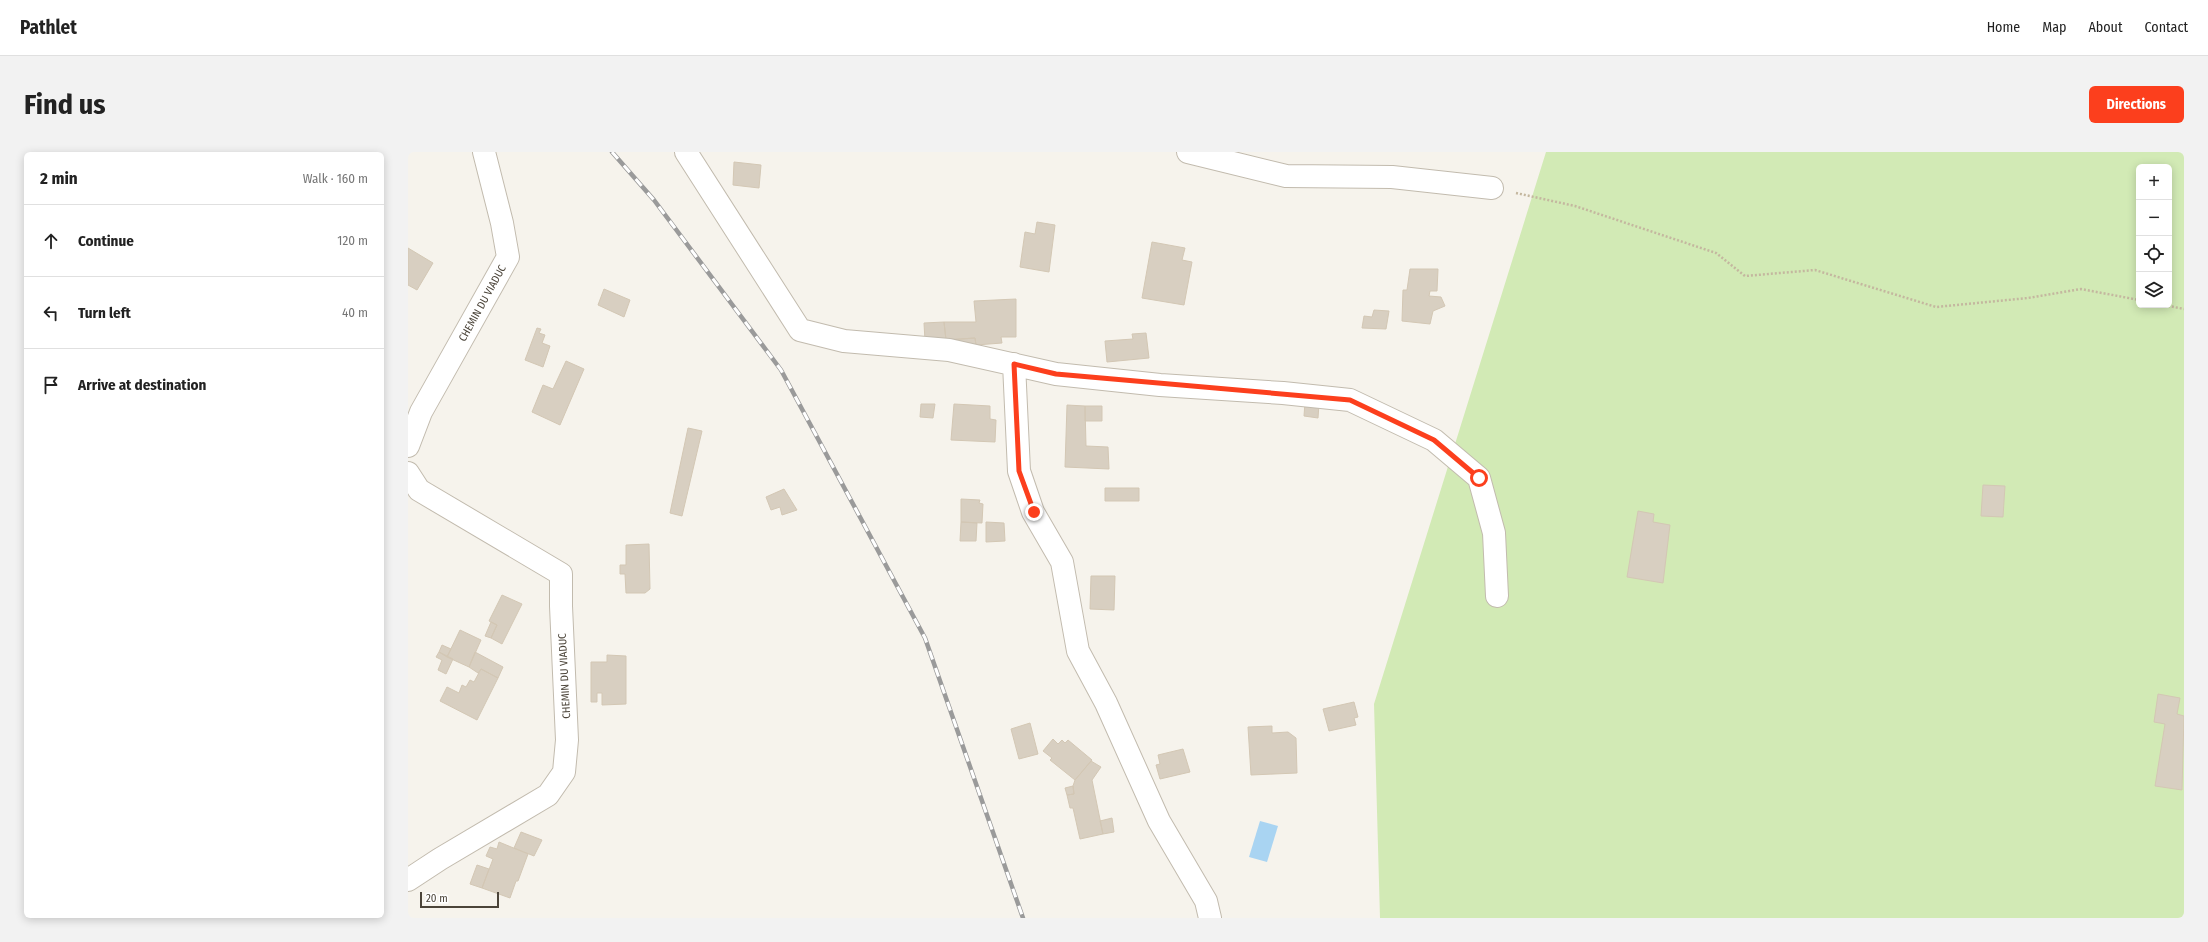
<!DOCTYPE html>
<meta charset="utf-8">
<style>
body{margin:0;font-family:"Fira Sans Condensed",sans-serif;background:#f2f2f2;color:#222}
.controls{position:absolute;right:12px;top:12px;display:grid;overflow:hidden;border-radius:6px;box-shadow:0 2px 10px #0003}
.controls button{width:36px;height:36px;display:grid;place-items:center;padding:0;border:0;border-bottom:1px solid #e0e0e0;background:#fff;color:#222;font:20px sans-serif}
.scale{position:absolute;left:12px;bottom:10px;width:79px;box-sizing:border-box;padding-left:4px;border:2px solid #4b4439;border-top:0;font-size:11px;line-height:14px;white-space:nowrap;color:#4b4439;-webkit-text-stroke:3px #fff;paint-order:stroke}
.stop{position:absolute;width:12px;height:12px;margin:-9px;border:3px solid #fc3f1d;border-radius:50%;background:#fff}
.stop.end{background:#fc3f1d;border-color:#fff;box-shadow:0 1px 4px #0008}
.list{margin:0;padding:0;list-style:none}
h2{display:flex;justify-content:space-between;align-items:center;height:52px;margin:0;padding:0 16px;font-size:17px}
h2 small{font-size:13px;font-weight:400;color:#767676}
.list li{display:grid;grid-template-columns:26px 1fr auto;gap:12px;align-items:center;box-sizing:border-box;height:72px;padding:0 16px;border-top:1px solid #e0e0e0}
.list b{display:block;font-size:15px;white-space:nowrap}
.list em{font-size:13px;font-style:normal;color:#767676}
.icon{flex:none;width:22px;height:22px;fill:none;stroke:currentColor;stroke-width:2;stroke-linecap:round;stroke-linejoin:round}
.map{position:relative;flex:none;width:1776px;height:766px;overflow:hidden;border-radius:6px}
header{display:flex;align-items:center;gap:24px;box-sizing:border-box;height:56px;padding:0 20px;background:#fff;border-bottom:1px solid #e0e0e0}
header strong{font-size:19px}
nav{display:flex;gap:22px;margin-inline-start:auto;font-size:14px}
.intro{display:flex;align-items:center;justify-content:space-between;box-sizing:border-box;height:96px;padding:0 24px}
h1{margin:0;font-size:28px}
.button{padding:10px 18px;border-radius:6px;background:#fc3f1d;color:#fff;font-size:14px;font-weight:700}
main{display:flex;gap:24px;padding:0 24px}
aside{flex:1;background:#fff;border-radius:6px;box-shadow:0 2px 10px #0003}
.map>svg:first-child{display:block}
</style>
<header>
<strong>Pathlet</strong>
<nav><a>Home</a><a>Map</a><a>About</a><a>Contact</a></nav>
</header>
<div class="intro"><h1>Find us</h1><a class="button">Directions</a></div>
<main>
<aside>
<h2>2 min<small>Walk · 160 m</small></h2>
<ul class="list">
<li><svg class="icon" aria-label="ahead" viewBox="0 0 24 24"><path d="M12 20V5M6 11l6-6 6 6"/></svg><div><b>Continue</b></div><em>120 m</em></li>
<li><svg class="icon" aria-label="left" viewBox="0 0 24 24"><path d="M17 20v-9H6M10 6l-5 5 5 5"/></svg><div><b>Turn left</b></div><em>40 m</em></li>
<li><svg class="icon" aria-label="arrive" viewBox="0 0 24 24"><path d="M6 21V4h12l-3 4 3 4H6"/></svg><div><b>Arrive at destination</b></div></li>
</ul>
</aside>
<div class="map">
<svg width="1776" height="766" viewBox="0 0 1776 766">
<rect width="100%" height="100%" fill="#f6f3ec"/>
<!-- green -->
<path fill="#d2eab5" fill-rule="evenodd" d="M 1138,0 L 1776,0 L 1776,766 L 972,766 L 966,552 ZM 1731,15 L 1761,15 L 1761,153 L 1731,153 Z"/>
<!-- water -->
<path fill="#a9d4f2" d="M 852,669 L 870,674 L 859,710 L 841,705 Z"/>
<!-- building -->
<path fill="#d8cfc1" stroke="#d3c7b4" d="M 326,10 L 353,13 L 351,36 L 325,33 Z
M 629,70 L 647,73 L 641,120 L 612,115 L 617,80 L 627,82 Z
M 744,90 L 777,96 L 774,108 L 784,110 L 776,153 L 734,146 Z
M 0,96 L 25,111 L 9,138 L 0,133 Z
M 1002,117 L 1030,117 L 1029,139 L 1022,139 L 1021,144 L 1033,145 L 1037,154 L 1025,159 L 1022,172 L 994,169 L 995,138 L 999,138 Z
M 196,137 L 222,148 L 216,165 L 190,153 Z
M 608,147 L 608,185 L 593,185 L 594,191 L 568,193 L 567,186 L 538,188 L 536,170 L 568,170 L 566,149 Z
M 966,158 L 981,159 L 978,177 L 954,176 L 956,164 L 964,165 Z
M 536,170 L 538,188 L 567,186 L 568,193 L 517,189 L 516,171 Z
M 129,176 L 133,177 L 131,181 L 137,183 L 134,191 L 142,194 L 135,215 L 117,208 Z
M 738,181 L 741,206 L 699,210 L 697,189 L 725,187 L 724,182 Z
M 158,209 L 176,217 L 152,273 L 124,260 L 135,233 L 145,237 Z
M 897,250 L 911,252 L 910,266 L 896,264 Z
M 513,252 L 527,252 L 525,266 L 512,265 Z
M 546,252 L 582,254 L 582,267 L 588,268 L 587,290 L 543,288 Z
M 659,253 L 677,254 L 678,294 L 700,295 L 701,317 L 657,315 Z
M 677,254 L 694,254 L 694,269 L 677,269 Z
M 280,276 L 294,279 L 274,364 L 262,361 Z
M 1575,333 L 1597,334 L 1595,365 L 1573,364 Z
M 697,336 L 731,336 L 731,349 L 697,349 Z
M 376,337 L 389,358 L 374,363 L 372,355 L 363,358 L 358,345 Z
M 553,347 L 572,348 L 571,351 L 575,352 L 574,371 L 553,370 Z
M 1230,359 L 1246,362 L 1245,370 L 1262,373 L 1255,431 L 1219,425 Z
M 553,370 L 569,371 L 568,389 L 552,389 Z
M 578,370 L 596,371 L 597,389 L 578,390 Z
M 241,392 L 242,437 L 237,441 L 218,441 L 217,422 L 212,422 L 212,413 L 218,413 L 218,393 Z
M 683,424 L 707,424 L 706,458 L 682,457 Z
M 94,443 L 114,452 L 94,492 L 83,486 L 89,473 L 81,469 Z
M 83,470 L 89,473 L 83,486 L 77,484 Z
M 52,478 L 73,488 L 61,515 L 39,505 Z
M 34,493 L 43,497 L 39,505 L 31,500 Z
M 31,500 L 45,507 L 38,522 L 30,518 L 34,508 L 28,505 Z
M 67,500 L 95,515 L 90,526 L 73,517 L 70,521 L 61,515 Z
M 199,503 L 218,504 L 218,552 L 194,553 L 194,541 L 189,541 L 189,550 L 183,550 L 183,510 L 199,510 Z
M 73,517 L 90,526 L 69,568 L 32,549 L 39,535 L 51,541 L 54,533 L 58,535 L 62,528 L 66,530 Z
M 1750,542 L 1772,546 L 1769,562 L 1776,564 L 1774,638 L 1747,634 L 1757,572 L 1746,570 Z
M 946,550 L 950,565 L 946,566 L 948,573 L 921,579 L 915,557 Z
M 622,571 L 630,602 L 611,607 L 603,577 Z
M 864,574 L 864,581 L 880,580 L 888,586 L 889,621 L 843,623 L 840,575 Z
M 645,587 L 650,592 L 654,588 L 657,591 L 660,588 L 684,608 L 667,628 L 642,608 L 644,606 L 635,599 Z
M 775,597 L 782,620 L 752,627 L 748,613 L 752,612 L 750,603 Z
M 683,609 L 693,615 L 684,628 L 695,682 L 672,687 L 665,656 L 662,656 L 659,643 L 666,642 L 665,634 L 667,628 Z
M 665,634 L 666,642 L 659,643 L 657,636 Z
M 704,666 L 706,680 L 695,682 L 692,669 Z
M 113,680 L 134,688 L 126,704 L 106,696 Z
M 91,690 L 120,702 L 110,729 L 108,729 L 102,746 L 74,736 L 85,707 L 78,704 L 82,695 L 89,697 Z
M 69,713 L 81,717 L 74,736 L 62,732 Z"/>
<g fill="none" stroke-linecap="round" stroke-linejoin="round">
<!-- minor casing -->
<g stroke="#c2bbae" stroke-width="24">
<path id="minor" d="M 278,0 L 392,178 L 436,189 L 541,198 L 648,222 L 752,233 L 875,241 L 942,248 L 1026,288 L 1071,326 L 1086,381 L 1089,444
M 780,0 L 878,24 L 984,25 L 1084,36
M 606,212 L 611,319 L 625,360 L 654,410 L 670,499 L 698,551 L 751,669 L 798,749 L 802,766
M 0,294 L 13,260 L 100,105 L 94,71 L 76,0
M 0,321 L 11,338 L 153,422 L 153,454 L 159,588 L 156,620 L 140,643 L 32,707 L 0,728"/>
</g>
<!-- path -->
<path stroke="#c4b79f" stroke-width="2.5" stroke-dasharray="2 2" stroke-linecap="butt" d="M 1108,41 L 1167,54 L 1308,101 L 1337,124 L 1407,118 L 1528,155 L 1620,146 L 1673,137 L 1731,148
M 1756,153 L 1776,157"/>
<!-- minor -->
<use href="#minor" stroke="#fff" stroke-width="22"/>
<!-- rail casing -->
<g stroke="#9a9a9a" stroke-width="4.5">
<path id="rail" d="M 204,0 L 246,48 L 373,218 L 517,486 L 615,766"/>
</g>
<!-- rail -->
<use href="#rail" stroke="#fff" stroke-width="3" stroke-dasharray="9" stroke-linecap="butt"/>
</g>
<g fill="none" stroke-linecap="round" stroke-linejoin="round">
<!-- route -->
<path stroke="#fc3f1d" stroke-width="5" d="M 626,360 L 611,319 L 606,212 L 648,222 L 942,248 L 1026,288 L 1071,326"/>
</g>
<g text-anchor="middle" stroke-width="4" stroke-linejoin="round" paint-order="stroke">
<!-- street labels -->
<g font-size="11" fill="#4b4439" stroke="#fff">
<text transform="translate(74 151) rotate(-61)" y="4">CHEMIN DU VIADUC</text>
<text transform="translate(156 524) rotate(-93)" y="4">CHEMIN DU VIADUC</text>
</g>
</g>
</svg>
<div class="controls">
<button>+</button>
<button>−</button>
<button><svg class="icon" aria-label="locate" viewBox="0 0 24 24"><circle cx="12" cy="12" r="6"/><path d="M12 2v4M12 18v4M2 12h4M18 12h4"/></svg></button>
<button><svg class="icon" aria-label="layers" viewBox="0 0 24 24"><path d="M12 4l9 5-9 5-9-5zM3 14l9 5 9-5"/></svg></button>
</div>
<div class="scale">20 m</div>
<div class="stop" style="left:1071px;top:326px"></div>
<div class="stop end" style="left:626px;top:360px"></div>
</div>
</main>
